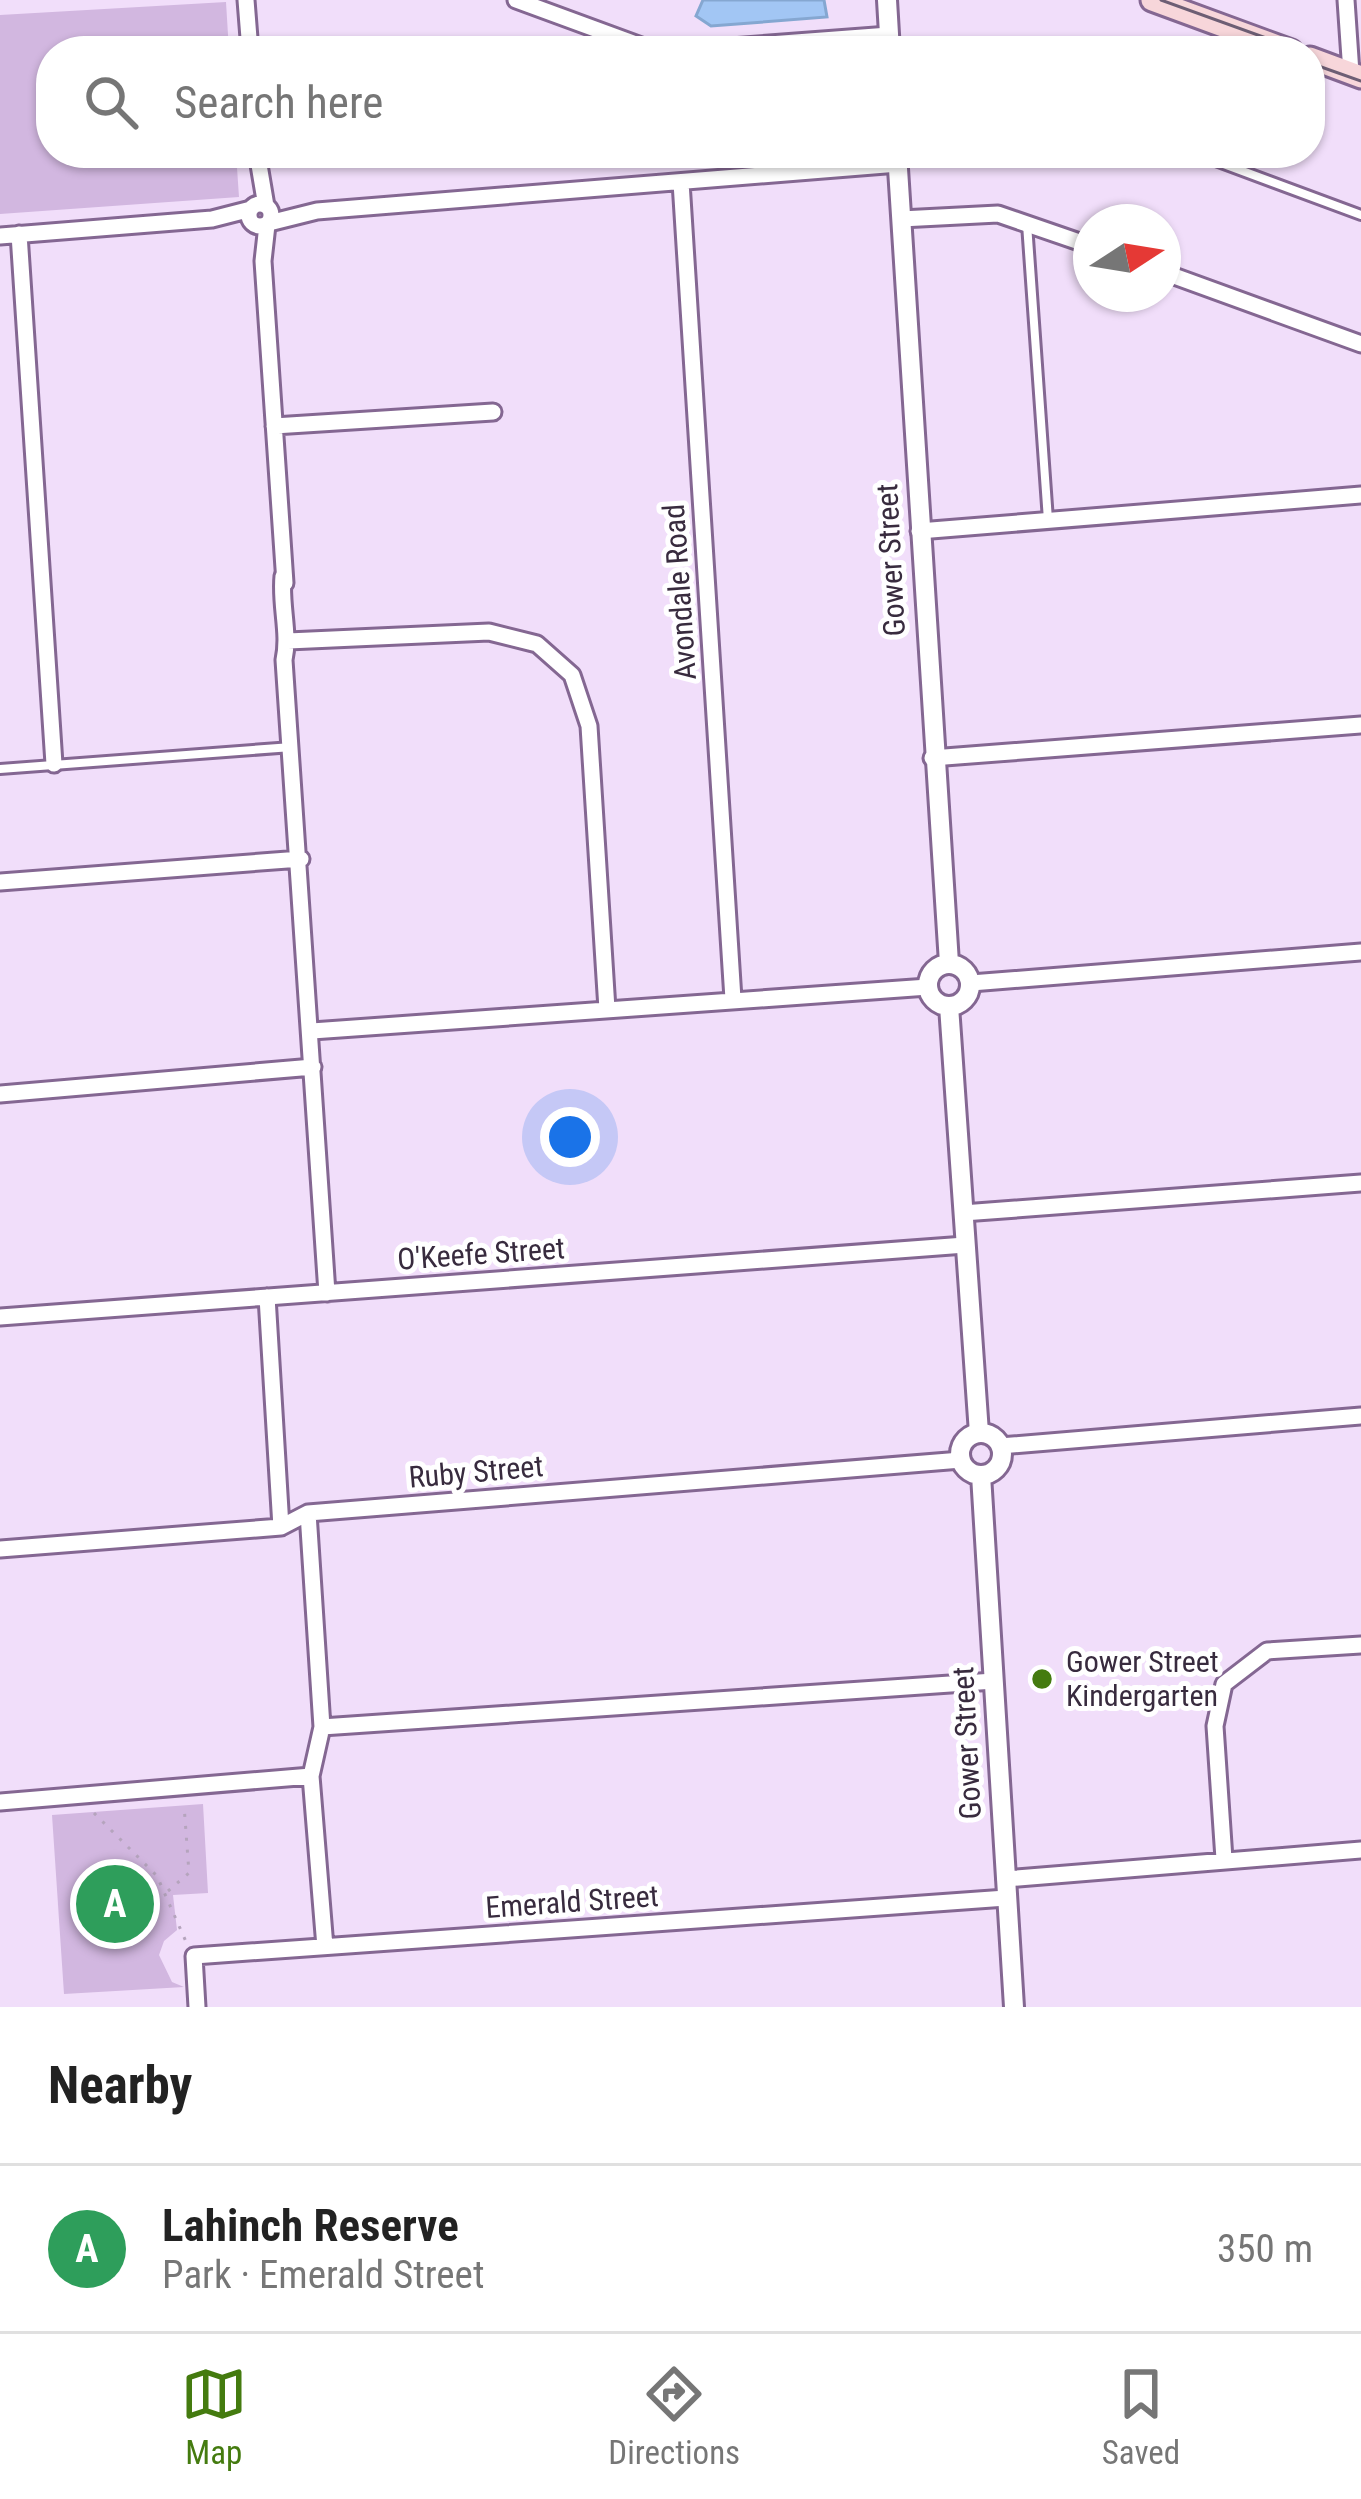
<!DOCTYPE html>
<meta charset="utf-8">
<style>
body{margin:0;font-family:"Roboto Condensed",sans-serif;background:#f2f2f2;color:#222}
.compass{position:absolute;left:1073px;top:204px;width:108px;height:108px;border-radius:50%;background:#fff;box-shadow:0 3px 9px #0004;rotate:78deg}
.you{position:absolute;left:570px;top:1137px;width:42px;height:42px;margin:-30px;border:9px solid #fff;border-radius:50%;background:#1a73e8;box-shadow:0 0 0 18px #1a73e833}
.badge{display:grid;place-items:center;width:78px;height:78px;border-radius:50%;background:#447b0f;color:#fff;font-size:39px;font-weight:700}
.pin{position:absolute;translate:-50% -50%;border:6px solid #fff;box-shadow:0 3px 12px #0006}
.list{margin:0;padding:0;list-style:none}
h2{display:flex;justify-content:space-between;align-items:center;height:156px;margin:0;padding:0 48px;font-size:51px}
h2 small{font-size:39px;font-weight:400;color:#767676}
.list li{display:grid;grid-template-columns:78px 1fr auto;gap:36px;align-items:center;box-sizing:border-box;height:168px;padding:0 48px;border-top:3px solid #e0e0e0}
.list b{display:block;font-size:45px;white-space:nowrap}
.list p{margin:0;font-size:39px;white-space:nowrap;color:#767676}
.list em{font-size:39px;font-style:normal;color:#767676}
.icon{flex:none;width:66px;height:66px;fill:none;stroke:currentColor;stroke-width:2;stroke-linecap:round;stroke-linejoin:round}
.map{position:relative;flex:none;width:1361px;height:2007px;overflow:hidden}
.search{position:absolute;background:#fff;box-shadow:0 3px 9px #0004;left:36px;right:36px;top:36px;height:132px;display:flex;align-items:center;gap:30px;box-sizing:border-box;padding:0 42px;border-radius:48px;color:#767676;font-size:45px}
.sheet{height:324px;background:#fff}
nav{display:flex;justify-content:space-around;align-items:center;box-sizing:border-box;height:168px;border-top:3px solid #e0e0e0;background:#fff;font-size:33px;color:#767676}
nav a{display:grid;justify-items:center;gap:6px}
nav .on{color:#447b0f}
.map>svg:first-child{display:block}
</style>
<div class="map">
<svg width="1361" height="2007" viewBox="0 0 1361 2007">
<rect width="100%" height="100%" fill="#f1defa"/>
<!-- green -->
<path fill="#d2b7e0" d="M 226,2 L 229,51 L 51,51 L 51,153 L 236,153 L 239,197 L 0,214 L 0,15 Z
M 203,1804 L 208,1893 L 173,1895 L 177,1930 L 164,1941 L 159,1955 L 172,1982 L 184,1987 L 64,1994 L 52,1815 Z"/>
<!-- building -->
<path fill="#a2c6f4" stroke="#85a7d1" stroke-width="3" d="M 703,0 L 824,0 L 827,17 L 711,26 L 696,16 Z"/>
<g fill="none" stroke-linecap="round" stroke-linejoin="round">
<!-- service casing -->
<g stroke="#846792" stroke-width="14">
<path id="service" d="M 891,41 L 919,51
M 1194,153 L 1361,215
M 1027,224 L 1048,520
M 0,769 L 292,747"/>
</g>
<!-- minor casing -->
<g stroke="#846792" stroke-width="21">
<path id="minor" d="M 246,0 L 250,51
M 516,0 L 655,51
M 1346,0 L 1351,73
M 677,51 L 889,35
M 257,153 L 266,206
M 681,182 L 733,999
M249 215a11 11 0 1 1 22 0a11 11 0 1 1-22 0Z
M 901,219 L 998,214 L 1091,246
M 269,223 L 317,211 L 898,164
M 267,225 L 263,261 L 285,583
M 19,234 L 54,764
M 0,236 L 212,219 L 251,209
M 1163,272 L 1361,344
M 274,426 L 493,412
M 919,531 L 1361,495
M 283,576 C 280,605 290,633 284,660 L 327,1293
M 288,641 L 489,632 L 537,644 L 572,675 L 589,726 L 607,1009
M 932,758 L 1361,725
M 0,882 L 301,859
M 971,983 L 1361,952
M 312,1031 L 928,987
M 0,1094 L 313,1067
M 963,1213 L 1361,1183
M 267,1297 L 281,1527
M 0,1317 L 965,1245
M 1000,1446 L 1361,1416
M 308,1513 L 322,1727 L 311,1776 L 325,1947
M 0,1549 L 281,1527 L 308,1513 L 961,1460
M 322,1727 L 994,1681
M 0,1802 L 311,1776
M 1224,1859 L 1215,1726 L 1224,1684 L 1267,1651 L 1361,1645
M 1005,1879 L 1361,1850
M 197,2007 L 194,1956 L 1006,1898"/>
</g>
<!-- tertiary casing -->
<g stroke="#846792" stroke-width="24">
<path id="tertiary" d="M 887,0 L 890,51
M 897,153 L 949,963
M928 985a21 21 0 1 1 42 0a21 21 0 1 1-42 0Z
M 949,1006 L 979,1433
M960 1454a21 21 0 1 1 42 0a21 21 0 1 1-42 0Z
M 981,1475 L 1014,2007"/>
</g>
<!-- secondary casing -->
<g stroke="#846792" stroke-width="27">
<path id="secondary" d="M 1152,0 L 1291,51
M 1310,58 L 1361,77"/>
</g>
<!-- path -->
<path stroke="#b5a4bd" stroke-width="3" stroke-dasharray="3 9" stroke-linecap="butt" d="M 94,1813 L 157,1876 L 187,1944
M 168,1891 L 189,1873 L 184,1805"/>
<!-- service -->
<use href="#service" stroke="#fff" stroke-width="8"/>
<!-- minor -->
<use href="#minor" stroke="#fff" stroke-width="15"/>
<!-- tertiary -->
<use href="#tertiary" stroke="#fff" stroke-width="18"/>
<!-- secondary -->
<use href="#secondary" stroke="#f7d6da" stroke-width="21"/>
<!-- tram -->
<path stroke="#6d5e74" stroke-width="3" d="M 1161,0 L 1302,51
M 1310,63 L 1361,81"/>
</g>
<!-- markers -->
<circle fill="#447b0f" stroke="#fff" stroke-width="4.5" cx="1042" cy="1679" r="12"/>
<g text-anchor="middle" stroke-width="10" stroke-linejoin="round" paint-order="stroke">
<!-- street labels -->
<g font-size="30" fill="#382b3e" stroke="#fff">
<text transform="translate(891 560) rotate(-93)" y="10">Gower Street</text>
<text transform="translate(680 592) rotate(-94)" y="10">Avondale Road</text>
<text transform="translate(481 1254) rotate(-4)" y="10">O'Keefe Street</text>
<text transform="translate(476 1472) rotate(-5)" y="10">Ruby Street</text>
<text transform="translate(967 1743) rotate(-93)" y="10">Gower Street</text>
<text transform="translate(572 1902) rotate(-4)" y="10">Emerald Street</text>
</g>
<!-- poi labels -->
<g font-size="30" fill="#382b3e" stroke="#fff" text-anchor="start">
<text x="1066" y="1672">Gower Street<tspan x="1066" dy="34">Kindergarten</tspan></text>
</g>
</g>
</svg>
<svg class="compass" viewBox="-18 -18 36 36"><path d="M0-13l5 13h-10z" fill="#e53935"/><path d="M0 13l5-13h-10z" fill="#767676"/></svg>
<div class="you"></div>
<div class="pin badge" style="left:115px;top:1904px;background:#2e9e5b">A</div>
<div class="search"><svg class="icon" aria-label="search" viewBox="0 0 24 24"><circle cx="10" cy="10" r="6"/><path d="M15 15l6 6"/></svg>Search here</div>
</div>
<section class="sheet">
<h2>Nearby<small></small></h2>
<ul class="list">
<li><span class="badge" style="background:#2e9e5b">A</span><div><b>Lahinch Reserve</b><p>Park · Emerald Street</p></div><em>350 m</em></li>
</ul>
</section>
<nav>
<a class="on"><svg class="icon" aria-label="map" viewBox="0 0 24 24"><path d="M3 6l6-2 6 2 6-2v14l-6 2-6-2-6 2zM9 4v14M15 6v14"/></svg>Map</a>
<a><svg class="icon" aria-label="directions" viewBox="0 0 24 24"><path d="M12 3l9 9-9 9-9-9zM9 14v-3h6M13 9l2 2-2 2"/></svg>Directions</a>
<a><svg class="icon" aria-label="saved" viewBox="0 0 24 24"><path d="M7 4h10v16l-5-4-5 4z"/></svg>Saved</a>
</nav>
